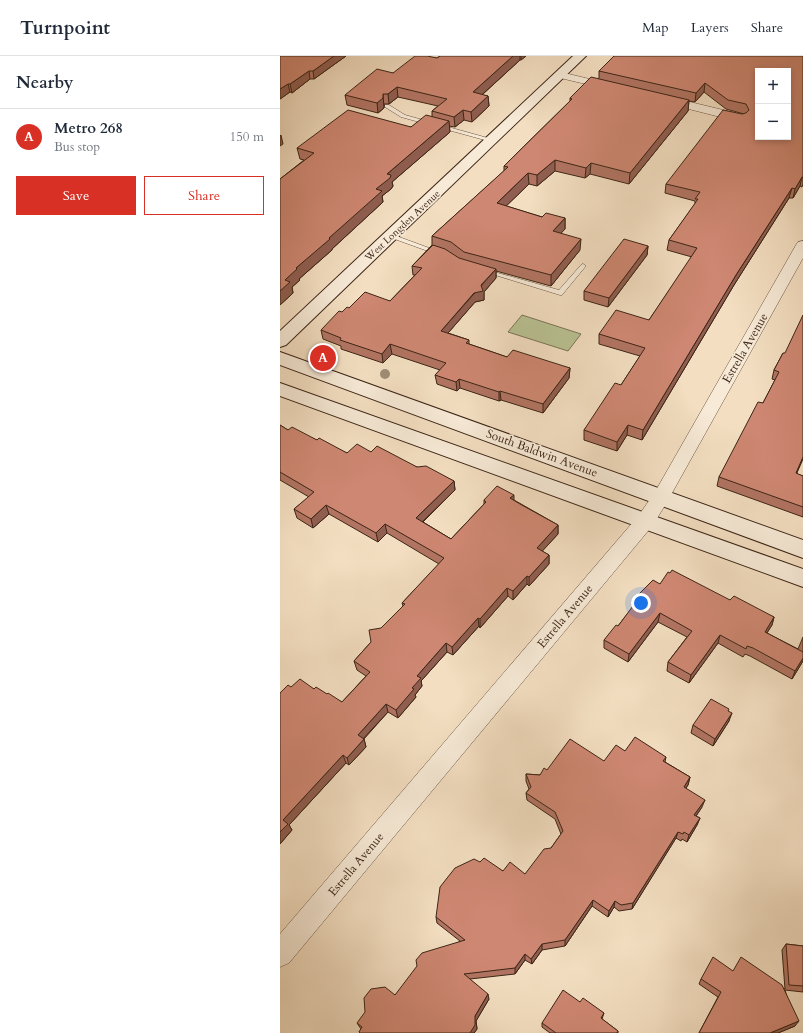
<!DOCTYPE html>
<meta charset="utf-8">
<style>
body{margin:0;font-family:Cardo,serif;background:#f6f6f7;color:#1f2937}
.controls{position:absolute;right:12px;top:12px;display:grid;overflow:hidden;border-radius:0px;box-shadow:0 2px 6px #0003}
.controls button{width:36px;height:36px;display:grid;place-items:center;padding:0;border:0;border-bottom:1px solid #e0e1e3;background:#fff;color:#1f2937;font:20px sans-serif}
.you{position:absolute;left:361px;top:547px;width:14px;height:14px;margin:-10px;border:3px solid #fff;border-radius:50%;background:#1a73e8;box-shadow:0 0 0 6px #1a73e833}
.badge{display:grid;place-items:center;width:26px;height:26px;border-radius:50%;background:#d93025;color:#fff;font-size:13px;font-weight:700}
.pin{position:absolute;translate:-50% -50%;border:2px solid #fff;box-shadow:0 1px 4px #0006}
.list{margin:0;padding:0;list-style:none}
h2{display:flex;justify-content:space-between;align-items:center;height:52px;margin:0;padding:0 16px;font-size:17px}
h2 small{font-size:13px;font-weight:400;color:#747a83}
.list li{display:grid;grid-template-columns:26px 1fr auto;gap:12px;align-items:center;box-sizing:border-box;height:56px;padding:0 16px;border-top:1px solid #e0e1e3}
.list b{display:block;font-size:15px;white-space:nowrap}
.list p{margin:0;font-size:13px;white-space:nowrap;color:#747a83}
.list em{font-size:13px;font-style:normal;color:#747a83}
.actions{display:flex;gap:8px;padding:12px 16px}
.actions a{flex:1;padding:9px 0;border:1px solid #d93025;border-radius:0px;text-align:center;font-size:14px;color:#d93025}
.actions .main{background:#d93025;color:#fff}
.map{position:relative;flex:none;width:523px;height:977px;overflow:hidden}
header{display:flex;align-items:center;gap:24px;box-sizing:border-box;height:56px;padding:0 20px;background:#fff;border-bottom:1px solid #e0e1e3}
header strong{font-size:19px}
nav{display:flex;gap:22px;margin-inline-start:auto;font-size:14px}
main{display:flex}
aside{flex:1;background:#fff}
.map>svg:first-child{display:block}
</style>
<header>
<strong>Turnpoint</strong>
<nav><a>Map</a><a>Layers</a><a>Share</a></nav>
</header>
<main>
<aside>
<h2>Nearby<small></small></h2>
<ul class="list">
<li><span class="badge">A</span><div><b>Metro 268</b><p>Bus stop</p></div><em>150 m</em></li>
</ul>
<div class="actions"><a class="main">Save</a><a>Share</a></div>
</aside>
<div class="map">
<svg width="523" height="977" viewBox="0 0 523 977">
<rect width="100%" height="100%" fill="#f3dec1"/>
<filter id="stains"><feTurbulence type="fractalNoise" baseFrequency=".005" numOctaves="4"/><feColorMatrix values="0 0 0 0 .2 0 0 0 0 .09 0 0 0 0 .02 0 0 0 .5 -.17"/></filter>
<radialGradient id="worn" r=".72"><stop offset=".6" stop-color="#630" stop-opacity="0"/><stop offset="1" stop-color="#630" stop-opacity=".3"/></radialGradient>
<!-- green -->
<path fill="#b9c294" stroke="#7a7455" d="M 242,259 L 301,278 L 288,295 L 228,276 Z"/>
<g fill="none" stroke-linecap="round" stroke-linejoin="round">
<!-- lane casing -->
<g stroke="#6a5341" stroke-width="1">
<path id="lane" d="M 105,49 L 109,49 L 125,59 L 215,84 L 212,86 L 121,61 L 105,51 Z
M 111,178 L 160,196 L 161,197 L 160,198 L 156,198 L 109,181 L 109,179 Z
M 303,208 L 305,209 L 305,211 L 282,239 L 280,239 L 202,215 L 205,213 L 207,214 L 279,234 L 301,209 Z"/>
</g>
<!-- street casing -->
<g stroke="#6a5341" stroke-width="1">
<path id="street" d="M 280,16 L 335,29 L 337,31 L 335,33 L 331,34 L 276,21 L 274,19 L 276,17 Z
M 385,40 L 464,59 L 466,62 L 464,65 L 460,66 L 381,46 L 379,44 L 381,42 Z
M 523,185 L 523,202 L 387,446 L 373,469 L 9,907 L 0,911 L 0,878 L 359,459 L 375,436 L 516,189 L 518,186 Z"/>
</g>
<!-- secondary casing -->
<g stroke="#3c2516" stroke-width="2">
<path id="secondary" d="M 293,0 L 306,0 L 6,289 L 0,291 L 0,275 Z
M 0,296 L 523,484 L 523,502 L 0,309 Z
M 0,327 L 523,513 L 523,531 L 0,340 Z"/>
</g>
<!-- lane -->
<use href="#lane" fill="#f7ead7" fill-rule="evenodd"/>
<!-- street -->
<use href="#street" fill="#f7ead7" fill-rule="evenodd"/>
<!-- secondary -->
<use href="#secondary" fill="#f7ead7" fill-rule="evenodd"/>
</g>
<!-- trees -->
<circle fill="#9f8e75" cx="105" cy="318" r="5"/>
<!-- wall -->
<path fill="#b17462" stroke="#3c2516" d="M 0,0 L 66,0 L 34,23 L 30,23 L 12,37 L 10,36 L 0,43 Z
M 160,0 L 246,0 L 241,4 L 240,4 L 202,39 L 208,40 L 209,50 L 192,66 L 184,64 L 175,71 L 169,70 L 170,76 L 112,126 L 113,130 L 111,133 L 102,140 L 103,146 L 52,193 L 52,194 L 19,223 L 20,224 L 12,231 L 13,237 L 0,249 L 0,123 L 24,104 L 20,103 L 17,92 L 131,71 L 152,61 L 152,55 L 158,50 L 118,41 L 109,48 L 104,48 L 104,52 L 98,57 L 67,49 L 65,39 L 113,17 L 157,2 Z
M 523,0 L 523,128 L 522,131 L 520,130 L 513,142 L 509,142 L 454,229 L 362,384 L 347,379 L 337,395 L 304,384 L 304,374 L 341,329 L 360,300 L 319,288 L 319,278 L 369,264 L 412,201 L 387,194 L 389,184 L 415,148 L 415,145 L 385,137 L 386,128 L 462,58 L 464,58 L 446,53 L 424,36 L 415,46 L 409,45 L 408,55 L 349,128 L 310,118 L 305,122 L 275,115 L 257,130 L 249,128 L 226,150 L 262,161 L 285,162 L 285,173 L 281,177 L 300,194 L 271,230 L 216,215 L 216,222 L 204,236 L 204,244 L 195,246 L 168,277 L 189,284 L 189,288 L 227,301 L 290,312 L 289,322 L 263,357 L 221,344 L 219,345 L 180,332 L 177,335 L 157,328 L 155,319 L 160,314 L 112,298 L 103,307 L 61,293 L 61,290 L 43,283 L 41,274 L 62,256 L 69,252 L 110,245 L 135,219 L 133,219 L 132,210 L 152,189 L 152,180 L 224,115 L 224,110 L 290,45 L 290,42 L 319,22 L 319,15 Z
M 368,190 L 367,199 L 328,251 L 304,244 L 304,235 Z
M 503,297 L 517,418 L 523,420 L 523,461 L 437,430 L 439,421 L 483,347 L 495,324 L 492,323 L 494,314 Z
M 0,369 L 8,374 L 37,384 L 67,397 L 91,396 L 137,411 L 174,425 L 175,434 L 143,466 L 171,483 L 204,448 L 204,444 L 234,444 L 278,469 L 278,478 L 262,495 L 269,499 L 269,508 L 249,530 L 247,528 L 233,544 L 228,540 L 200,572 L 199,570 L 173,599 L 167,596 L 141,625 L 142,630 L 135,639 L 136,641 L 118,662 L 108,656 L 84,683 L 86,691 L 69,709 L 66,707 L 9,769 L 12,774 L 0,788 L 11,631 L 34,633 L 62,646 L 86,620 L 77,614 L 74,605 L 91,586 L 101,572 L 123,550 L 122,547 L 159,508 L 107,477 L 98,486 L 49,458 L 33,472 L 17,462 L 14,453 L 29,441 L 0,424 Z
M 380,528 L 450,544 L 494,561 L 492,569 L 487,577 L 518,593 L 523,581 L 523,605 L 512,623 L 470,600 L 465,598 L 463,601 L 438,587 L 409,627 L 387,615 L 388,606 L 407,581 L 378,566 L 348,606 L 324,592 L 324,584 L 338,570 L 359,543 L 359,538 Z
M 449,656 L 449,665 L 433,690 L 411,677 L 413,669 Z
M 345,695 L 386,701 L 385,706 L 410,721 L 408,729 L 406,732 L 422,751 L 416,760 L 420,762 L 417,769 L 407,786 L 402,783 L 401,785 L 396,782 L 352,853 L 339,855 L 334,851 L 328,861 L 312,850 L 285,890 L 262,894 L 252,908 L 245,904 L 235,918 L 190,923 L 209,943 L 196,965 L 197,973 L 194,977 L 80,977 L 79,976 L 81,973 L 77,967 L 115,939 L 180,885 L 157,867 L 156,861 L 200,806 L 223,815 L 245,818 L 271,792 L 281,778 L 275,763 L 247,744 L 246,737 L 249,733 L 246,725 L 246,718 L 260,719 L 267,714 L 324,705 Z
M 506,888 L 523,890 L 523,936 L 505,934 L 515,970 L 498,977 L 419,977 L 438,941 L 419,928 L 421,923 L 453,915 L 505,933 L 502,894 Z
M 300,946 L 324,957 L 322,963 L 338,975 L 338,977 L 270,977 L 262,971 L 262,967 Z"/>
<!-- shaded-wall -->
<path fill="#905e50" stroke="#3c2516" d="M 54,0 L 66,0 L 34,23 L 33,15 Z
M 233,0 L 240,0 L 240,4 L 194,46 L 193,36 Z
M 241,0 L 246,0 L 241,4 Z
M 29,15 L 30,23 L 12,37 L 10,28 Z
M 425,27 L 424,36 L 415,46 L 416,37 Z
M 8,28 L 10,36 L 0,43 L 0,33 Z
M 117,31 L 118,41 L 109,48 L 108,38 Z
M 103,38 L 104,52 L 98,57 L 97,47 Z
M 208,40 L 209,50 L 192,66 L 191,56 Z
M 409,44 L 408,55 L 349,128 L 350,117 Z
M 183,54 L 184,64 L 175,71 L 174,61 Z
M 169,65 L 170,76 L 112,126 L 113,130 L 111,133 L 102,140 L 103,146 L 52,193 L 52,194 L 19,223 L 20,224 L 12,231 L 13,237 L 0,249 L 0,235 L 5,224 L 16,212 L 49,182 L 96,133 L 107,118 Z
M 1,79 L 3,88 L 0,90 L 0,80 Z
M 275,104 L 275,115 L 257,130 L 257,119 Z
M 311,107 L 310,118 L 305,122 L 306,112 Z
M 248,117 L 249,128 L 218,158 L 217,147 Z
M 522,121 L 520,130 L 513,142 L 515,133 Z
M 512,132 L 509,142 L 454,229 L 362,384 L 363,374 L 456,219 Z
M 285,162 L 285,173 L 273,186 L 273,175 Z
M 301,183 L 300,194 L 271,230 L 271,219 Z
M 368,190 L 367,199 L 328,251 L 329,242 Z
M 216,213 L 216,222 L 204,236 L 204,244 L 195,246 L 162,284 L 161,275 Z
M 110,288 L 112,298 L 103,307 L 102,298 Z
M 290,312 L 289,322 L 263,357 L 263,348 Z
M 179,323 L 180,332 L 177,335 L 176,326 Z
M 220,335 L 221,344 L 219,345 L 219,336 Z
M 348,369 L 347,379 L 337,395 L 337,386 Z
M 523,401 L 523,403 L 513,426 L 516,417 Z
M 174,425 L 175,434 L 137,471 L 136,462 Z
M 234,439 L 234,448 L 230,442 Z
M 46,449 L 49,458 L 33,472 L 31,463 Z
M 105,468 L 107,477 L 98,486 L 96,477 Z
M 278,469 L 278,478 L 257,501 L 257,492 Z
M 269,499 L 269,508 L 249,530 L 249,521 Z
M 247,520 L 247,528 L 233,544 L 233,535 Z
M 227,532 L 228,540 L 200,572 L 200,563 Z
M 380,557 L 378,566 L 348,606 L 349,598 Z
M 494,561 L 492,569 L 482,584 L 485,576 Z
M 198,562 L 199,570 L 173,599 L 172,591 Z
M 440,579 L 438,587 L 409,627 L 411,619 Z
M 166,587 L 167,596 L 141,625 L 142,630 L 135,639 L 136,641 L 118,662 L 116,654 L 132,632 L 137,620 Z
M 523,602 L 523,605 L 512,623 L 515,615 Z
M 106,648 L 108,656 L 80,686 L 78,679 Z
M 452,657 L 449,665 L 433,690 L 435,683 Z
M 84,683 L 86,691 L 69,709 L 67,702 Z
M 63,699 L 66,707 L 9,769 L 12,774 L 0,788 L 0,776 L 3,764 Z
M 410,721 L 408,729 L 402,738 L 404,731 Z
M 425,744 L 422,751 L 412,766 L 414,759 Z
M 420,762 L 417,769 L 407,786 L 409,779 Z
M 398,776 L 396,782 L 352,853 L 353,847 Z
M 313,844 L 312,850 L 285,890 L 285,884 Z
M 335,845 L 334,851 L 328,861 L 329,855 Z
M 262,888 L 262,894 L 252,908 L 251,903 Z
M 245,898 L 245,904 L 235,918 L 235,912 Z
M 208,938 L 209,943 L 196,965 L 197,973 L 194,977 L 190,977 L 195,960 Z
M 519,965 L 515,970 L 498,977 L 490,977 Z"/>
<!-- building -->
<path fill="#ce8772" stroke="#3c2516" fill-rule="evenodd" d="M 0,0 L 54,0 L 33,15 L 29,15 L 10,28 L 8,28 L 0,33 Z
M 135,0 L 147,0 L 157,2 L 160,0 L 233,0 L 193,36 L 208,40 L 191,56 L 183,54 L 174,61 L 152,55 L 167,43 L 117,31 L 108,38 L 103,38 L 103,42 L 97,47 L 65,39 L 97,13 L 113,17 Z
M 334,0 L 523,0 L 523,121 L 522,121 L 515,133 L 512,132 L 456,219 L 363,374 L 348,369 L 337,386 L 304,374 L 335,327 L 341,329 L 365,292 L 319,278 L 336,254 L 369,264 L 417,192 L 389,184 L 418,143 L 415,143 L 420,136 L 386,128 L 443,54 L 462,58 L 466,57 L 469,54 L 466,48 L 448,44 L 425,27 L 416,37 L 319,15 ZM 478,15 L 508,15 L 508,81 L 478,81 Z
M 311,21 L 409,44 L 350,117 L 311,107 L 306,112 L 275,104 L 257,119 L 248,117 L 217,147 L 262,161 L 266,157 L 285,162 L 273,175 L 301,183 L 271,219 L 184,196 L 171,186 L 152,180 L 228,111 L 224,110 L 292,43 L 290,42 Z
M 68,54 L 131,71 L 146,59 L 169,65 L 107,118 L 111,119 L 110,122 L 96,133 L 102,135 L 49,182 L 50,183 L 16,212 L 17,213 L 5,224 L 10,226 L 0,235 L 0,123 L 34,97 L 17,92 Z
M 344,183 L 368,190 L 329,242 L 304,235 Z
M 153,189 L 165,193 L 179,202 L 216,213 L 201,229 L 203,235 L 194,237 L 161,275 L 189,284 L 186,287 L 227,301 L 233,294 L 290,312 L 263,348 L 220,335 L 219,336 L 179,323 L 176,326 L 155,319 L 166,307 L 110,288 L 102,298 L 60,284 L 61,282 L 41,274 L 59,255 L 62,256 L 67,251 L 69,252 L 85,236 L 110,245 L 142,212 L 132,210 Z
M 523,259 L 523,401 L 516,417 L 523,420 L 523,451 L 439,421 L 478,346 L 483,347 L 499,316 L 494,314 L 503,297 L 505,297 Z
M 0,369 L 8,374 L 12,371 L 37,384 L 39,382 L 67,397 L 77,388 L 91,396 L 97,390 L 137,411 L 146,410 L 174,425 L 136,462 L 171,483 L 206,446 L 204,444 L 217,430 L 234,439 L 230,442 L 240,448 L 278,469 L 257,492 L 269,499 L 249,521 L 247,520 L 233,535 L 227,532 L 200,563 L 198,562 L 172,591 L 166,587 L 137,620 L 141,622 L 132,632 L 134,633 L 116,654 L 106,648 L 78,679 L 84,683 L 67,702 L 63,699 L 3,764 L 8,768 L 0,776 L 0,637 L 8,629 L 11,631 L 20,623 L 34,633 L 36,631 L 47,638 L 48,637 L 62,646 L 90,616 L 74,605 L 91,586 L 89,574 L 101,572 L 125,548 L 122,547 L 164,502 L 105,468 L 96,477 L 46,449 L 31,463 L 14,453 L 34,436 L 0,416 Z
M 392,514 L 450,544 L 454,540 L 494,561 L 485,576 L 523,596 L 523,602 L 515,615 L 473,592 L 467,590 L 466,593 L 440,579 L 411,619 L 388,606 L 412,575 L 380,557 L 349,598 L 324,584 L 336,569 L 338,570 L 359,542 L 359,538 L 373,524 L 380,528 L 388,516 L 390,517 Z
M 431,643 L 449,653 L 448,655 L 452,657 L 435,683 L 413,669 Z
M 355,681 L 386,701 L 383,705 L 410,721 L 404,731 L 425,744 L 414,759 L 420,762 L 409,779 L 404,776 L 403,778 L 398,776 L 353,847 L 341,849 L 335,845 L 329,855 L 313,844 L 285,884 L 262,888 L 251,903 L 245,898 L 235,912 L 184,918 L 208,938 L 195,960 L 195,969 L 190,977 L 80,977 L 79,976 L 82,971 L 77,967 L 85,956 L 84,942 L 91,933 L 105,931 L 115,939 L 137,910 L 136,904 L 142,897 L 185,884 L 156,861 L 160,831 L 175,812 L 194,803 L 200,806 L 204,802 L 223,815 L 230,806 L 245,818 L 264,793 L 271,792 L 283,775 L 275,756 L 246,737 L 251,731 L 246,718 L 260,719 L 264,712 L 267,714 L 290,683 L 324,705 L 336,689 L 345,695 Z
M 506,888 L 523,890 L 523,930 L 509,929 Z
M 433,901 L 453,915 L 461,901 L 502,929 L 519,965 L 490,977 L 419,977 L 441,936 L 421,923 Z
M 283,934 L 300,946 L 303,942 L 324,957 L 321,962 L 338,975 L 337,977 L 276,977 L 262,967 Z"/>
<g text-anchor="middle" stroke-width="3.5" stroke-linejoin="round" paint-order="stroke">
<!-- far-street labels -->
<g font-size="10" fill="#3c2516" stroke="#f7ead7">
<text transform="translate(122 169) rotate(-43)" y="4">West Longden Avenue</text>
</g>
<!-- street labels -->
<g font-size="12" fill="#3c2516" stroke="#f7ead7">
<text transform="translate(465 292) rotate(-60)" y="4">Estrella Avenue</text>
<text transform="translate(262 397) rotate(20)" y="4">South Baldwin Avenue</text>
<text transform="translate(285 560) rotate(-50)" y="4">Estrella Avenue</text>
<text transform="translate(76 808) rotate(-50)" y="4">Estrella Avenue</text>
</g>
</g>
<rect width="100%" height="100%" filter="url(#stains)"/>
<rect width="100%" height="100%" fill="url(#worn)"/>
</svg>
<div class="controls">
<button>+</button>
<button>−</button>
</div>
<div class="you"></div>
<div class="pin badge" style="left:43px;top:302px">A</div>
</div>
</main>
